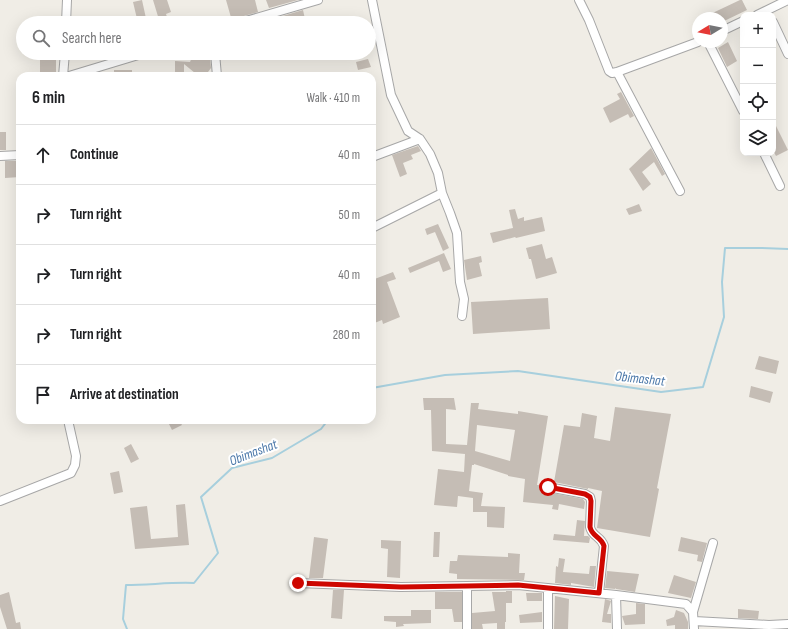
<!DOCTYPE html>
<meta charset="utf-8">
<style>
body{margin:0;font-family:"Sofia Sans Condensed",sans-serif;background:#f2f2f2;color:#202124}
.controls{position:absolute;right:12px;top:12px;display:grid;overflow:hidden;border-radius:8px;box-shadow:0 4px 16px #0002}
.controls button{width:36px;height:36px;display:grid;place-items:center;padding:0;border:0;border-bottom:1px solid #e0e0e0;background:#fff;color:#202124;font:20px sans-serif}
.compass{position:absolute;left:692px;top:12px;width:36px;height:36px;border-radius:50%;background:#fff;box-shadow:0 4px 16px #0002;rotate:260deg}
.stop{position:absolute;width:12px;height:12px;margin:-9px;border:3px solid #ce0701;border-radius:50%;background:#fff}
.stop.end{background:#ce0701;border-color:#fff;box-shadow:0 1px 4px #0008}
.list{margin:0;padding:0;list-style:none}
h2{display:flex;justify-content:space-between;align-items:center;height:52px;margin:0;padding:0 16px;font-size:17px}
h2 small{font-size:13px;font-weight:400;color:#757577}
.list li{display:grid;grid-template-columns:26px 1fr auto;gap:12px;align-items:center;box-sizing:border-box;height:60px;padding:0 16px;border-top:1px solid #e0e0e0}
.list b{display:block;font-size:15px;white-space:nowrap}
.list em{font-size:13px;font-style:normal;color:#757577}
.icon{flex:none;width:22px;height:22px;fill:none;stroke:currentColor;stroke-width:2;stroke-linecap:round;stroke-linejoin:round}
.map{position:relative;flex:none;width:788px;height:629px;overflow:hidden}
.search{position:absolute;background:#fff;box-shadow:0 4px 16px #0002;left:16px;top:16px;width:360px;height:44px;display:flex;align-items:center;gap:10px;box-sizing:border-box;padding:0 14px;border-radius:22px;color:#757577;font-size:15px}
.panel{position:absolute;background:#fff;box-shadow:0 4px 16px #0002;left:16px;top:72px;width:360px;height:352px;border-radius:12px}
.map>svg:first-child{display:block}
</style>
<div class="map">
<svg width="788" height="629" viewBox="0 0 788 629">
<rect width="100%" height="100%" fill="#f0ede6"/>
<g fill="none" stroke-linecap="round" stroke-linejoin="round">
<!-- stream -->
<path stroke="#a7cfdd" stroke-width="2" d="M 372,388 L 445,375 L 518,371 L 661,392 L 703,387 L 724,317 L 722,282 L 725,248 L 762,248 L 788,249
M 127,629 L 123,619 L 126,585 C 149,585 171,582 194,583 L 218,553 L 201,497 L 232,468 L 272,458 L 321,429 L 328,420"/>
</g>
<!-- building -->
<path fill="#c5bdb5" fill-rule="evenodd" d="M 142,0 L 147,23 L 138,23 L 133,2 Z
M 153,0 L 167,0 L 171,12 L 166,14 L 169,23 L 160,23 Z
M 226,0 L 255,0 L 258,12 L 237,18 L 232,21 Z
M 266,0 L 298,0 L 269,8 Z
M 740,0 L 742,0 L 747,10 L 722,22 L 722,18 L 702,18 Z
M 303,10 L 305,19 L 290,23 L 259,23 Z
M 728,42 L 737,61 L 727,67 L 718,48 Z
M 198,53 L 206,54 L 210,58 L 211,68 L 208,72 L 205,74 L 199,75 L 195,73 L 184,64 L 184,76 L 175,76 L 175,61 L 190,62 L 193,55 Z
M 238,53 L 260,53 L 260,54 L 240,60 Z
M 40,59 L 56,59 L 56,72 L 40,72 Z
M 368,59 L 371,67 L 358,70 L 356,62 Z
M 114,70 L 132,70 L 132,76 L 114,76 Z
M 621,92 L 634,116 L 630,118 L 628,114 L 610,123 L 603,108 L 620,99 L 617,94 Z
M 773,120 L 788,150 L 776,156 L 773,150 Z
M 0,132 L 6,132 L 6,150 L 0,150 Z
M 418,146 L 421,151 L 411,155 L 413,159 L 403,163 L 407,174 L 400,177 L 392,155 Z
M 651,148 L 665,174 L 662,176 L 654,162 L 642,172 L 651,184 L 643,191 L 629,169 Z
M 5,161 L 20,161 L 20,177 L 5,178 Z
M 639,204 L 642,211 L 629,215 L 626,209 Z
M 515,209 L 518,219 L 524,217 L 524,221 L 542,217 L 545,231 L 516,238 L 515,237 L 493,243 L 490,233 L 513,228 L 509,210 Z
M 438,224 L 449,248 L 443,251 L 435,232 L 427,235 L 425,229 Z
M 542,244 L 546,259 L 552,257 L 557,273 L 536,279 L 531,259 L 529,259 L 526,248 Z
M 444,253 L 451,269 L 443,272 L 439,261 L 410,273 L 408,268 Z
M 481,256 L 482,262 L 479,263 L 482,276 L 467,280 L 465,267 L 464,260 Z
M 393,272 L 396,279 L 387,282 L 400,317 L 383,324 L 382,320 L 372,324 L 372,280 Z
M 548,298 L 550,329 L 473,334 L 471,302 Z
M 759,356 L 779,361 L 776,374 L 755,369 Z
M 751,386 L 773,392 L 770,403 L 749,397 Z
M 423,398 L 454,398 L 456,410 L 446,409 L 446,444 L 467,445 L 471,403 L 479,403 L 478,409 L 518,414 L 518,411 L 548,416 L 537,485 L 543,485 L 543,489 L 547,492 L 583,499 L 585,502 L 584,509 L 559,504 L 558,510 L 552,509 L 553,505 L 523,502 L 525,479 L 508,476 L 508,475 L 474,464 L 474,465 L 472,465 L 469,491 L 483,493 L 481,506 L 505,507 L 504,528 L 487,527 L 487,512 L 473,512 L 473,498 L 458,496 L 457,507 L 434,505 L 438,469 L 464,472 L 465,454 L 432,451 L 431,410 L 424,410 ZM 477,425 L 515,430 L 510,461 L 475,451 Z
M 615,407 L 671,414 L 657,488 L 659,489 L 650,537 L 597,528 L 602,491 L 588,488 L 588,489 L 554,482 L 564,425 L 580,427 L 582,413 L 597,416 L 594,438 L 610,441 Z
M 167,420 L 179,420 L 182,425 L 172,430 Z
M 131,444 L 139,459 L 131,463 L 124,448 Z
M 119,471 L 123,492 L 114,494 L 110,473 Z
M 185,504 L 189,545 L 135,549 L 133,532 L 130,508 L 147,506 L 151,539 L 178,537 L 176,505 Z
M 577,520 L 585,521 L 584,536 L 588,536 L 590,538 L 589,543 L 553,540 L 554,534 L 575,536 Z
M 434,532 L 440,532 L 439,557 L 433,557 Z
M 314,537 L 328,539 L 323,578 L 309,578 Z
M 681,537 L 707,543 L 702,562 L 697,561 L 698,555 L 678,551 Z
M 381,540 L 401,541 L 400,578 L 387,577 L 388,549 L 381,548 Z
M 508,553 L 520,554 L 519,573 L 525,573 L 524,580 L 457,579 L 457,574 L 449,573 L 450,561 L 457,561 L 458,555 L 508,557 Z
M 559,558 L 565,559 L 563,572 L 589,574 L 590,566 L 596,566 L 594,587 L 571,583 L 571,585 L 555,583 L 556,566 L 558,567 Z
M 607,571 L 639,574 L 635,592 L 616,589 L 615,588 L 615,589 L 605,588 Z
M 674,575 L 696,582 L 691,598 L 668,593 Z
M 333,590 L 344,590 L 342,619 L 331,618 Z
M 506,591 L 512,591 L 512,603 L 506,603 L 506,622 L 505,622 L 505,629 L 497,629 L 497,623 L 482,624 L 483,629 L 472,629 L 472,613 L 495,611 L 492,592 L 506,592 Z
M 9,592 L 16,623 L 20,622 L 21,629 L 7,629 L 0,607 L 0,595 Z
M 435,592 L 462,592 L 462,622 L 454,622 L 452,609 L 435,609 Z
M 526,593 L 542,593 L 542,601 L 527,601 Z
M 555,596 L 569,599 L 568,629 L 554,629 Z
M 605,599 L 611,601 L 607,614 L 611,614 L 611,623 L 602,622 Z
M 636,603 L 645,604 L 645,624 L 625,625 L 622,616 L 636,614 Z
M 738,609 L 759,611 L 758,619 L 738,618 Z
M 411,610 L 431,610 L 431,623 L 403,624 L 404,626 L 396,627 L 396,622 L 384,621 L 384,616 L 411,616 Z
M 676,610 L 684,613 L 688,622 L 688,629 L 675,629 L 675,625 L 667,626 L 666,620 L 674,617 Z
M 542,612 L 542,622 L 520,623 L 519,615 Z"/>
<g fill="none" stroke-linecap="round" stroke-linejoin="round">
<!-- street casing -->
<g stroke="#a7a7a7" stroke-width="10">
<path id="street" d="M 372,0 L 391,95 L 408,131 L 420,139 L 430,154 L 438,173 L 442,193 L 450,213 L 457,233 L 460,282 L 464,299 L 462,316
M 579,0 L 589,20 L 609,71 L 612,73 L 617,72 L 698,42
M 757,15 L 788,0
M 773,22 L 788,54
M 66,23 L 67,0
M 239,23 L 318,0
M 722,31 L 743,21
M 708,42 L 743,111
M 215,53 L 217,76
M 617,72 L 680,191
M 63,76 L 65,53
M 69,76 L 145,53
M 764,153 L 780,186
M 0,156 L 20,155
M 372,157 L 420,139
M 372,228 L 442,193
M 548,487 L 585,494 L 590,497 L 591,501 L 590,527 C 592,537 601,536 604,546 L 599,593
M 0,501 L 71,473 L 75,465 L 76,456 L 68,420
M 298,583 L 401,587 L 467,586 L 518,585 L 616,595 L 686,604 L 693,612 L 694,629
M 548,588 L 548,629
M 616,595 L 617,629
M 693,612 L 713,543
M 694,621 L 769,625 L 788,624
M 467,629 L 467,586"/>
</g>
<!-- street -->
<use href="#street" stroke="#fff" stroke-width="8"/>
</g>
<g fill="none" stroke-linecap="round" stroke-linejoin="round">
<!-- route -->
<path stroke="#ce0701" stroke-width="5" d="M 298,583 L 401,587 L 467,586 L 518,585 L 599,593 L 604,546 C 601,536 592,537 590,527 L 591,501 L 590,497 L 585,494 L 548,487"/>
</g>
<g text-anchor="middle" stroke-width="4" stroke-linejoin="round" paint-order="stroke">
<!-- water labels -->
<g font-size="14" font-style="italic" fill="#4976a8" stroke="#fff">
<text transform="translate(640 378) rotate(6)" y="5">Obimashat</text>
<text transform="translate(253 452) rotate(-21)" y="5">Obimashat</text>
</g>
</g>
</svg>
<div class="controls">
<button>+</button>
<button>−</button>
<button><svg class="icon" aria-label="locate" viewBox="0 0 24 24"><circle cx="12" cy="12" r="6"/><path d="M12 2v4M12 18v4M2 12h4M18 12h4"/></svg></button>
<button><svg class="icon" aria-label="layers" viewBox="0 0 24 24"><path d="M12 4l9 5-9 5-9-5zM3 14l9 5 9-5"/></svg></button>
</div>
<svg class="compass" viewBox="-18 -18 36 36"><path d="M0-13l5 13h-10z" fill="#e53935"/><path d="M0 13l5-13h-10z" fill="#757577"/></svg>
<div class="stop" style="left:548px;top:487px"></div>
<div class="stop end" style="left:298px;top:583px"></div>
<div class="search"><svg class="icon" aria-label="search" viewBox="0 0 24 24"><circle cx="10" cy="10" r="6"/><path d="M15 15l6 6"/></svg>Search here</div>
<section class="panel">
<h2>6 min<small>Walk · 410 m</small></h2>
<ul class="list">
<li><svg class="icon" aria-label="ahead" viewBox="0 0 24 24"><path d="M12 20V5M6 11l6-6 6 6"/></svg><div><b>Continue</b></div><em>40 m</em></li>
<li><svg class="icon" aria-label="right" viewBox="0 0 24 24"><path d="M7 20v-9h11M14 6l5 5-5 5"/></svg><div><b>Turn right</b></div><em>50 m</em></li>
<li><svg class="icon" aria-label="right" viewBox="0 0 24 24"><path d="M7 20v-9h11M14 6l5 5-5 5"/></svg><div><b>Turn right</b></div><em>40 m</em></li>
<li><svg class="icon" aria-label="right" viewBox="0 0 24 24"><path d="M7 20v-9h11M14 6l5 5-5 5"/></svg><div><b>Turn right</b></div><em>280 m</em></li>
<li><svg class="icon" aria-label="arrive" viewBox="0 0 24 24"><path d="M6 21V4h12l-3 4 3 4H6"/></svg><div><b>Arrive at destination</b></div></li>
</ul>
</section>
</div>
